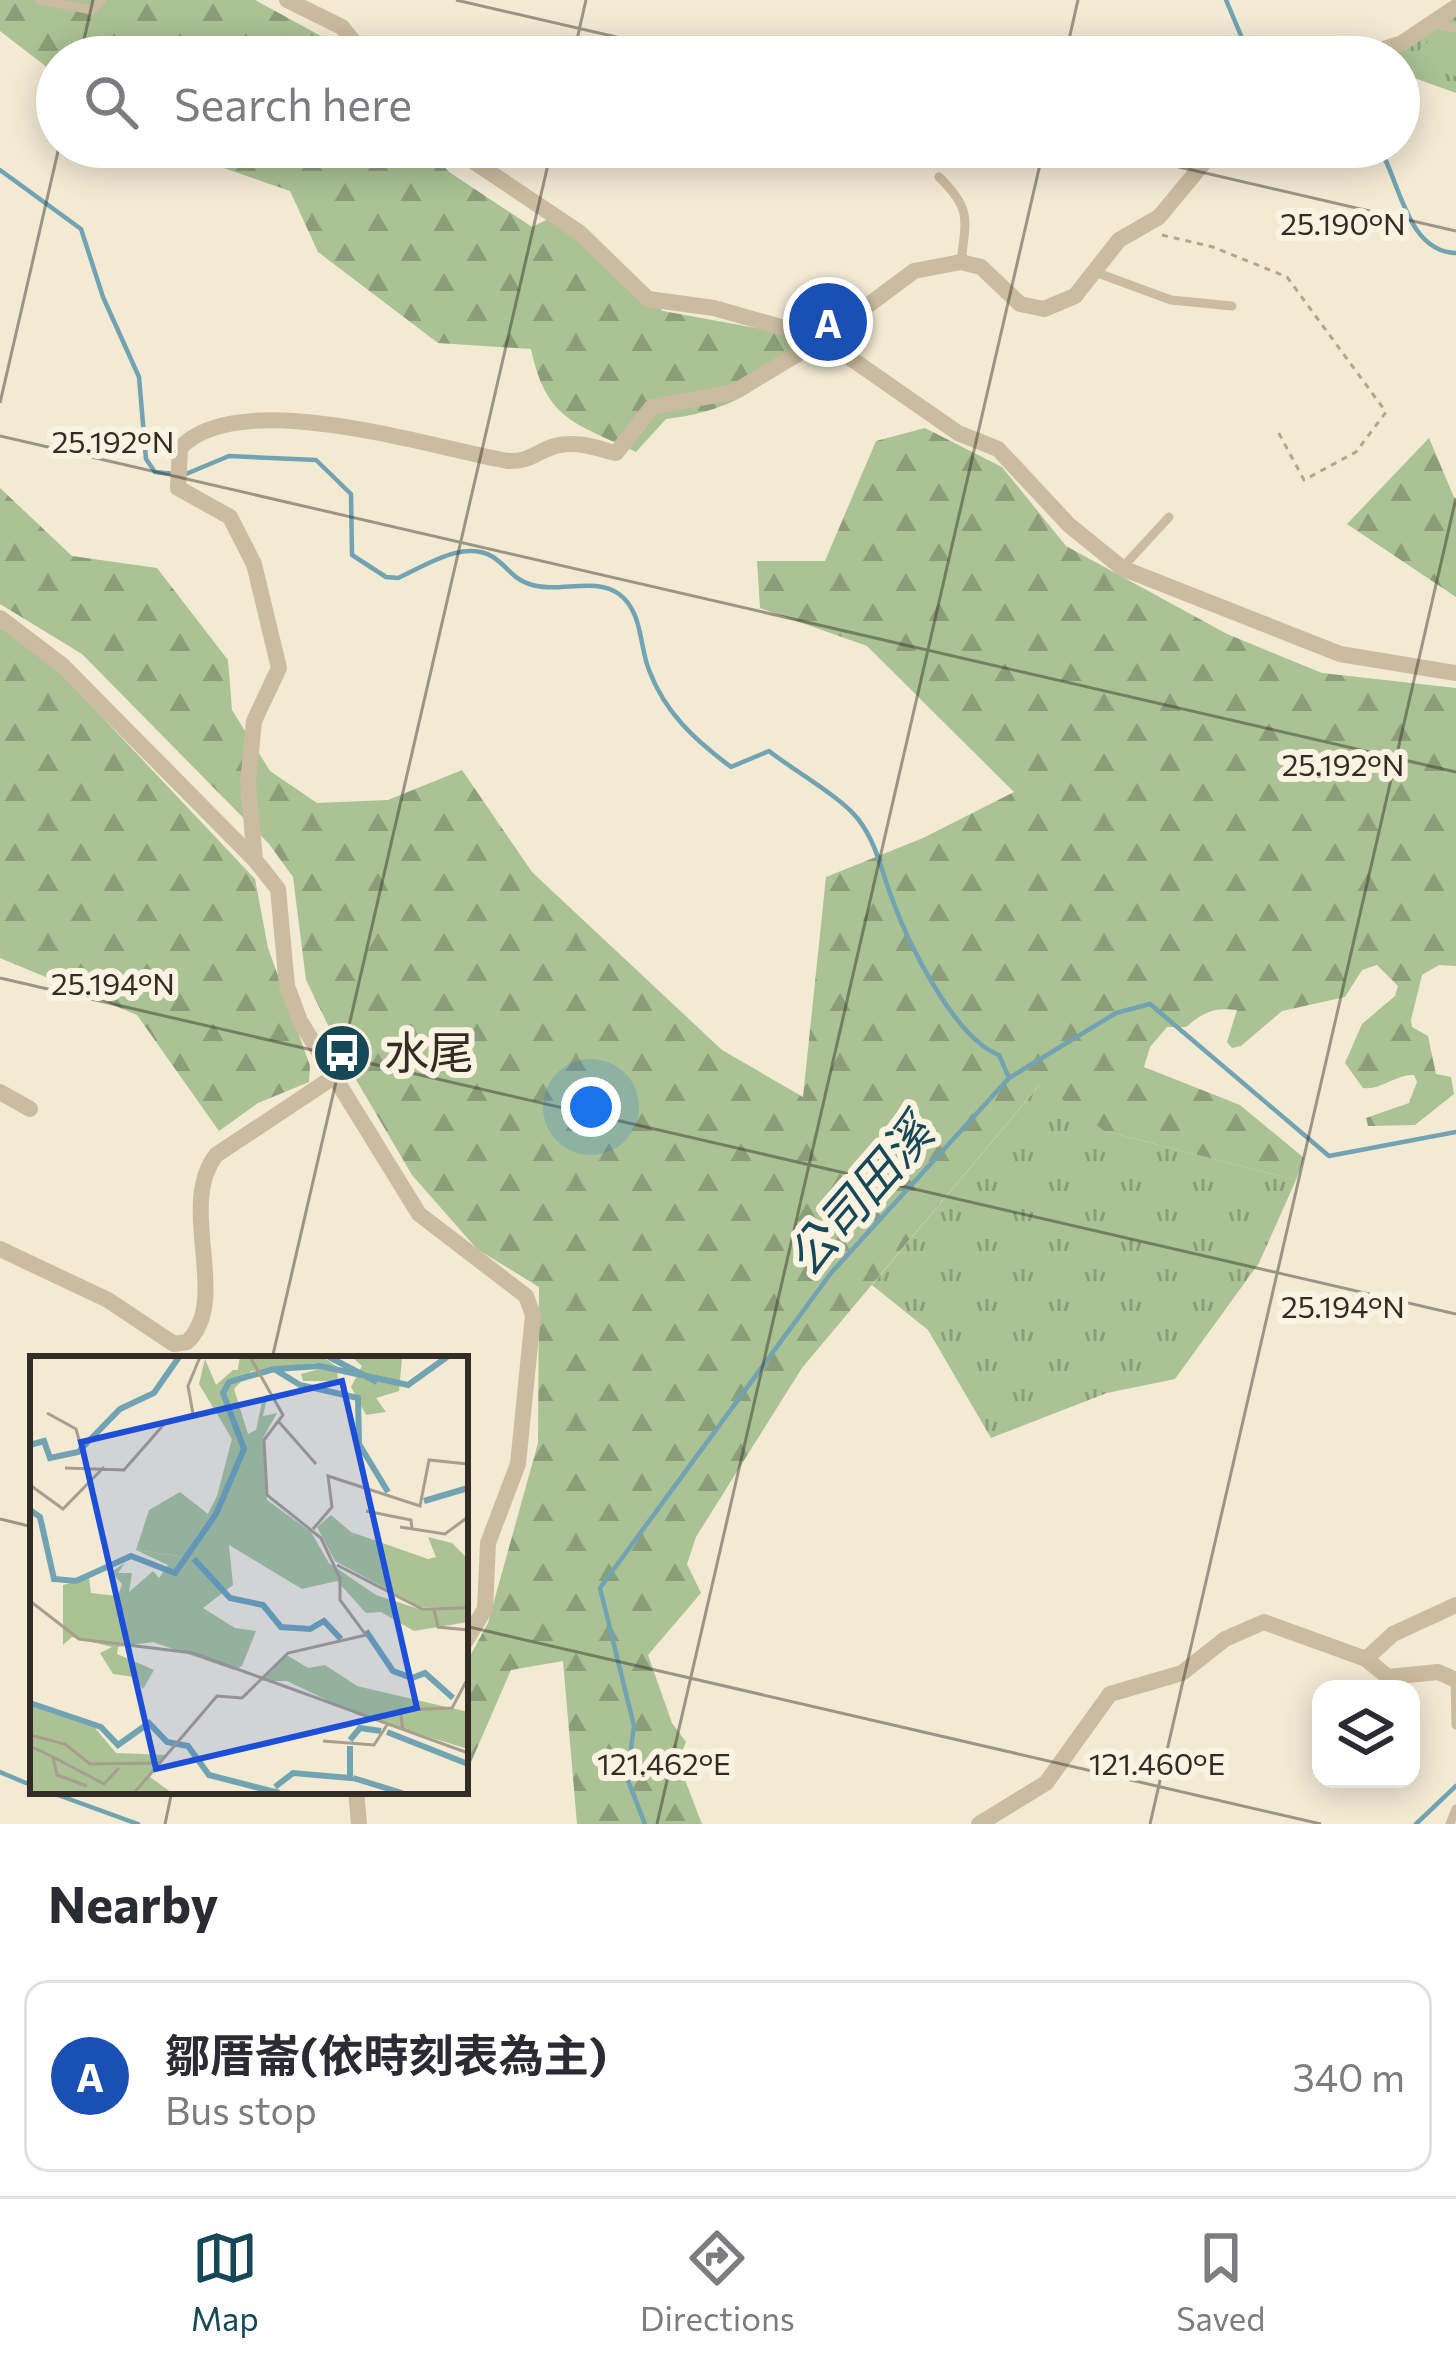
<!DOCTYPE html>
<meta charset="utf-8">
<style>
body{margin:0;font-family:Commissioner,"Noto Sans TC",sans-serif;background:#f2f2f3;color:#2b2b33}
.controls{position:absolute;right:36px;bottom:36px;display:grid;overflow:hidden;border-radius:24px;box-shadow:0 6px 30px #0003}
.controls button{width:108px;height:108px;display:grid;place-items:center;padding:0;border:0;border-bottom:3px solid #e1e1e2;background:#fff;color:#2b2b33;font:60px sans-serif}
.you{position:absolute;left:591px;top:1107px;width:42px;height:42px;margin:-30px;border:9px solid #fff;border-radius:50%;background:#1a73e8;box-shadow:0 0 0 18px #1a73e833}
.badge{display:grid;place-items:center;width:78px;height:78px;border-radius:50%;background:#174858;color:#fff;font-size:39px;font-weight:700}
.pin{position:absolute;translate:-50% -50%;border:6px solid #fff;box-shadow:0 3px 12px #0006}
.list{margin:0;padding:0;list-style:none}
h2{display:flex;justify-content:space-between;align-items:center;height:156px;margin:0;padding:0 48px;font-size:51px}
h2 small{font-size:39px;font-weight:400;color:#7c7c81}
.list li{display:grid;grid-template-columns:78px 1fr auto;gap:36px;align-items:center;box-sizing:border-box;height:192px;margin:0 24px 24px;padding:0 24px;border:3px solid #e1e1e2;border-radius:24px}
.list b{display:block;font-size:45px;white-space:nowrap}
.list p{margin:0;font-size:39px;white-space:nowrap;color:#7c7c81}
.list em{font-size:39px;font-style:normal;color:#7c7c81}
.icon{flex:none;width:66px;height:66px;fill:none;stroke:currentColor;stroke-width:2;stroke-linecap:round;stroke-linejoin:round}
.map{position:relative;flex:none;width:1456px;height:1824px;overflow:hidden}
.search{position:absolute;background:#fff;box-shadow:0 6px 30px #0003;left:36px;right:36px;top:36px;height:132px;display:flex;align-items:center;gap:30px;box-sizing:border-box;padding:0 42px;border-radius:66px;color:#7c7c81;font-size:45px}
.sheet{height:372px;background:#fff}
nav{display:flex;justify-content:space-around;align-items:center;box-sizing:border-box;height:168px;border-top:3px solid #e1e1e2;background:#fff;font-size:33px;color:#7c7c81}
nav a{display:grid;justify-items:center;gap:6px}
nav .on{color:#174858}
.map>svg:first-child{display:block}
</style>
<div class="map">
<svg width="1456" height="1824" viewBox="0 0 1456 1824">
<defs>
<pattern id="grass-tufts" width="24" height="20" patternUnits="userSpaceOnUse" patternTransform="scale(3)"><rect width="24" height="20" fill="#aac294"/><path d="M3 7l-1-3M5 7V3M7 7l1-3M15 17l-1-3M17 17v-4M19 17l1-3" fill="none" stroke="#8b9e79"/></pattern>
<pattern id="forest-firs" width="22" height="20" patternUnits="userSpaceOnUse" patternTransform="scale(3)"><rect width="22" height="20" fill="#aac294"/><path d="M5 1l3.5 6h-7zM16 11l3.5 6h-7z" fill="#8b9e79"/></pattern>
</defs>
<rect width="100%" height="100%" fill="#f3ead4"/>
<!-- grass -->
<path fill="url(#grass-tufts)" d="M 1456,16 L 1456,93 L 1403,74 L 1399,57 L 1386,57 Z
M 1042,1082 L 1104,1131 L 1296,1180 L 1259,1263 L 1175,1379 L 1107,1393 L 991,1438 L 928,1330 L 872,1285 Z"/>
<!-- forest -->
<path fill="url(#forest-firs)" d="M 0,0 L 255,0 L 321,36 L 341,57 L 57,57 L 57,75 L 0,31 Z
M 163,147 L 426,147 L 449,172 L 532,227 L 550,218 L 663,311 L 788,334 L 803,347 C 763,391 724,413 666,419 L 636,452 C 575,423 546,420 531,349 L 438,343 L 318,252 L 290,191 Z
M 925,428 L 1002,467 L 1066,546 L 1227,634 L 1322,673 L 1456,688 L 1456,966 L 1439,965 L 1422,975 L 1411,1020 L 1412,1027 L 1428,1036 L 1436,1074 L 1451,1077 L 1454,1094 L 1415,1125 L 1368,1126 L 1366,1118 L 1409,1103 L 1417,1082 L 1414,1075 C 1396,1074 1382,1090 1363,1088 L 1345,1063 L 1362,1024 L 1395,996 L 1398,986 L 1377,965 L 1362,970 L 1345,997 L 1282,1011 L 1241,1046 L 1232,1048 L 1227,1042 L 1237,1010 C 1213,1007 1204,1012 1186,1027 L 1167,1027 L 1150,1047 L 1144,1067 L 1240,1105 L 1304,1158 L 1296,1180 L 1104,1131 L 1041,1083 L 802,1368 L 696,1537 L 687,1564 L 701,1593 L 648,1655 L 672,1723 L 686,1742 L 678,1762 L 702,1824 L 577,1824 L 563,1661 L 511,1670 L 465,1776 L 465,1665 L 488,1623 L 538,1443 L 539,1287 L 477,1249 L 412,1175 L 348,1066 L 306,980 L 293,877 L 269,844 L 82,654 L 0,604 L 0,488 L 72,556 L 157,568 L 228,660 L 232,710 L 270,771 L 317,803 L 388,800 L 462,770 L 532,872 L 722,1050 L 803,1097 L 826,877 L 923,838 L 1014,792 L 867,646 L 760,608 L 757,561 L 825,561 L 876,441 Z
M 1429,438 L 1456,502 L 1456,597 L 1347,524 Z
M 0,628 L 38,649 L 255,879 L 268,948 L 310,1066 L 309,1082 L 258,1103 L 219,1131 L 137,1015 L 0,958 Z"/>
<!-- garden -->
<path fill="#aac294" d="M 1441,30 L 1456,32 L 1456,76 L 1404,64 Z"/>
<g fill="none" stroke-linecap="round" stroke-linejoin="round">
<!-- stream -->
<path stroke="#71a3b2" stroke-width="4.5" d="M 1226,0 L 1250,57
M 1379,147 C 1400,182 1407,252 1456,253
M 0,170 L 81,229 L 103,297 L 139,377 L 146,459 L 155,472 L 175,474
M 186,474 L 229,456 L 316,460 L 351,494 L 352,555 L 386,577 L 398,578 C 425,566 464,539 493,557 C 507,566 513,579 529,584 C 558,594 594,576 619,594 C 643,612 639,645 649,670 C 665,713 695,740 731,767 L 769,751 C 793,770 841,797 858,819 C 876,842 881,869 891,896 C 907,941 954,1038 999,1055 L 1009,1078
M 0,1772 L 33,1786
M 47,1791 L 138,1824
M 645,1824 L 627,1778 L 634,1726 L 600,1588 L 831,1273 L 1009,1078 L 1116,1013 L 1150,1004 L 1329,1156 L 1456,1132
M 1416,1824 L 1456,1786"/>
<!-- path -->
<path stroke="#b7a58a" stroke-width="3" stroke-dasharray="6 6" stroke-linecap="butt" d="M 1162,235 L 1213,247 L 1287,277 L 1386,412 L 1356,452 L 1304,480 L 1276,428"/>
<!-- service -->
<path stroke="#cbbba0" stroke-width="9" d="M 39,0 L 92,10 L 102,0
M 1432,24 L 1456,28
M 939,177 C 972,209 966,219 961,262
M 1095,272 L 1171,300 L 1232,306
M 1122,568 L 1169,517
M 1455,1680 L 1456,1725
M 1450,1824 L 1456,1809"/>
<!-- minor -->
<path stroke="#cbbba0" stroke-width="16" d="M 287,0 L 342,27 L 366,57
M 1358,57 L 1402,43 L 1456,7
M 452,147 L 580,233 L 648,299 L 714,308 L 823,339 L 958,433 L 998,449 L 1069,525 L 1122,568 L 1340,654 L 1456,673
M 0,618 L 62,665 L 255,860
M 0,1092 L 30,1109
M 0,1249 L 108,1300 L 174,1344 L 187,1342 C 232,1299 176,1208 216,1155 L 332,1078
M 465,1642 L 485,1609 L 488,1543 L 518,1464 L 533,1315 L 526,1296 L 419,1214 L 300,1021 L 287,986 L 278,889 L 255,860 L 248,783 L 254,721 L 279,668 L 254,564 L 230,517 L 178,488 L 180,448 C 239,385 429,447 508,461 C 529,462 536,452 555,446 C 576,440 596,448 616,453 L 652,407 L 734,392 L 823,339 L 914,271 L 961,262 L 981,267 L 1020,304 L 1044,309 L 1075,296 L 1119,240 L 1159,217 L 1217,147
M 1366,1659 L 1393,1634 L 1456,1605
M 356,1791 L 359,1824
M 979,1824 L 1046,1783 L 1110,1694 L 1182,1673 L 1225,1639 L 1264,1622 L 1366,1659 L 1388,1677 L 1438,1672 L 1456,1680"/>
</g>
<!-- ticks -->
<path fill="none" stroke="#342c24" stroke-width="3" stroke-opacity="0.45" d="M 456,0 L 703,57M 80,57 L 93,0M 573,57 L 586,0M 1065,57 L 1078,0M 1093,147 L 1456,231M 0,403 L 59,147M 0,436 L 1456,772M 0,978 L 1456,1314M 272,1359 L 552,147M 0,1519 L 33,1527M 465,1626 L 1321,1824M 165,1824 L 172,1791M 657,1824 L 1044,147M 1150,1824 L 1456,498"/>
<!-- icons -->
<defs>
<g id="bus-disc" transform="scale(3)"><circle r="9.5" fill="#174858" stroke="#faf3e1"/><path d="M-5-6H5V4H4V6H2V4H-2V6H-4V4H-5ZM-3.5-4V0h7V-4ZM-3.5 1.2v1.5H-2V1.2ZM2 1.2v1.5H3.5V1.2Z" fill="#fff"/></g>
</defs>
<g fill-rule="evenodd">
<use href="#bus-disc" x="342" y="1053"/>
</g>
<g text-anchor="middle" stroke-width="12" stroke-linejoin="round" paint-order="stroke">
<!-- poi labels -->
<g font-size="45" fill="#342c24" stroke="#faf3e1" text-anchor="start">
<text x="384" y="1069">水尾</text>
</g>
<!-- water labels -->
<g font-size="48" font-style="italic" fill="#174858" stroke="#faf3e1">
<text transform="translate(860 1196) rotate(-49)" y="17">公司田溪</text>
</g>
</g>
<!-- overview -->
<g transform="translate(30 1356)">
<rect width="438" height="438" fill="#f3ead4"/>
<path d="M 210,1 L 293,1 L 307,11 L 308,25 L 273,25 L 271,18 L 290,13 L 286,7 L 207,17 ZM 322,1 L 372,2 L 369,35 L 346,42 L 356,56 L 336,59 L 321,31 L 332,10 ZM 150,136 L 178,158 L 156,201 L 106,194 L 119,154 ZM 0,350 L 65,372 L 86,397 L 137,399 L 120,421 L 142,437 L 0,437 Z" fill="#aac294"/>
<path d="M 175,3 L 186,29 L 203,14 L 222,14 L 204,33 L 218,78 L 226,74 L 233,41 L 238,38 L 233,60 L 247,57 L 233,82 L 237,144 L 281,176 L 299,207 L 346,239 L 389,253 L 438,253 L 438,266 L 384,275 L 351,256 L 336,257 L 307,225 L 272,233 L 199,189 L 203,229 L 173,252 L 205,272 L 226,275 L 212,310 L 204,314 L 123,286 L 88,291 L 87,298 L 124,314 L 113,333 L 104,321 L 83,318 L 70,297 L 82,291 L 42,281 L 33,289 L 33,229 L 59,222 L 61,237 L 88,240 L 92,228 L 81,216 L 95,207 L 88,217 L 102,217 L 99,236 L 123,215 L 129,222 L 138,209 L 106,194 L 156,201 L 187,140 L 202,83 L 169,28 ZM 301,159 L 321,176 L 398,203 L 406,201 L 398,181 L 422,187 L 438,203 L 438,251 L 390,251 L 305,205 L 287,171 ZM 255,298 L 278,312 L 295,309 L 327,330 L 438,356 L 438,393 L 328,359 L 257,325 L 232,325 Z" fill="#aac294"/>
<path fill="none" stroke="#71a3b2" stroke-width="6" d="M 299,1 L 347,26M 246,13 L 290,10 L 378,29 L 417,1M 0,89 L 14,85 L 20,102 L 48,96 L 90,53 L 124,37 L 149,1M 394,145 L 438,132M 0,154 L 10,161 L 24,223 L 46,225 L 101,200 L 145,217 L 186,158 L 214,93 L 193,37 L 199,26 L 244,13 L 270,29 L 328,42 L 329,88 L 358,136M 164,203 L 200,242 L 233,249 L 251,271 L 280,273 L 294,265 L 311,283M 336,275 L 363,315 L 382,322 L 395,317 L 423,342M 0,347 L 71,371 L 88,389 L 119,367 L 137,386 L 158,390 L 179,419 L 249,437M 357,376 L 438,408M 320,384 L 330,372 L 351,375M 323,422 L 372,437M 245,431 L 263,417 L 320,422 L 320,390"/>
<path fill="none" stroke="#a79e8e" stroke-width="3" d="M 17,57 L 46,73 L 57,112M 249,66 L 286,108M 35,112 L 94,114 L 136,66 L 163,58 L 158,30 L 170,1M 0,129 L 33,153 L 74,111M 336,155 L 381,164 L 382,173M 370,171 L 415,178 L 438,161M 283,173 L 302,151 L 298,120 L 390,150 L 399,104 L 438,108M 307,209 L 392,253 L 438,252M 0,245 L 49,283 L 163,297 L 438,397M 404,253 L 408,271 L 438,274M 373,374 L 370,354 L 422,352 L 438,322M 0,379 L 35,388 L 60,408 L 129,407M 293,385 L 344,389 L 357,369M 0,390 L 23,401 L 27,419 L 57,430M 23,401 L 74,428 L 89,412M 104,437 L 187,340 L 212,342 L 258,297 L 336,279 L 310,244 L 310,222 L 291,182 L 237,139 L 234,84 L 253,59 L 220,1"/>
<path fill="#1d4ed8" fill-opacity="0.15" stroke="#1d4ed8" stroke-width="6" d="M 312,25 L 387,352 L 126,413 L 51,86 Z"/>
<rect width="438" height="438" fill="none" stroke="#342c24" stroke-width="6"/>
</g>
<g font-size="30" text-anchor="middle" fill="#342c24" stroke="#faf3e1" stroke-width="12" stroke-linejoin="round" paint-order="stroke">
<text x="1343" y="235">25.190°N</text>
<text x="113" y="453">25.192°N</text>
<text x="1343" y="776">25.192°N</text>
<text x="113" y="995">25.194°N</text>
<text x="1343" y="1318">25.194°N</text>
<text x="664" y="1775">121.462°E</text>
<text x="1157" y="1775">121.460°E</text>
</g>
</svg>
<div class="controls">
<button><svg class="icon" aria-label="layers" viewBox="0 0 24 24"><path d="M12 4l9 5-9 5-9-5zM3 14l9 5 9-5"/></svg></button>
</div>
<div class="you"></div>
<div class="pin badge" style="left:828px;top:322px;background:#1a4fb4">A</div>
<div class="search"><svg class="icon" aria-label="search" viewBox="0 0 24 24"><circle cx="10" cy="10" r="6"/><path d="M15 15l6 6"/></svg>Search here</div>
</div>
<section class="sheet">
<h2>Nearby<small></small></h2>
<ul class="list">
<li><span class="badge" style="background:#1a4fb4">A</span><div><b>鄒厝崙(依時刻表為主)</b><p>Bus stop</p></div><em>340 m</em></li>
</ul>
</section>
<nav>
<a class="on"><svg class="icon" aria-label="map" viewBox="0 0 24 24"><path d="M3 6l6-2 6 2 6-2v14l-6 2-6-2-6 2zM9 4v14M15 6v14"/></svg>Map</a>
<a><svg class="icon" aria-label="directions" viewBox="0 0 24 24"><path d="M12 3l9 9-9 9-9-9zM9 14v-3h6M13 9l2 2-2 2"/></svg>Directions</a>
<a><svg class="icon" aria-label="saved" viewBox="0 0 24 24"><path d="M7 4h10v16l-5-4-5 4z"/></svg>Saved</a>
</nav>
